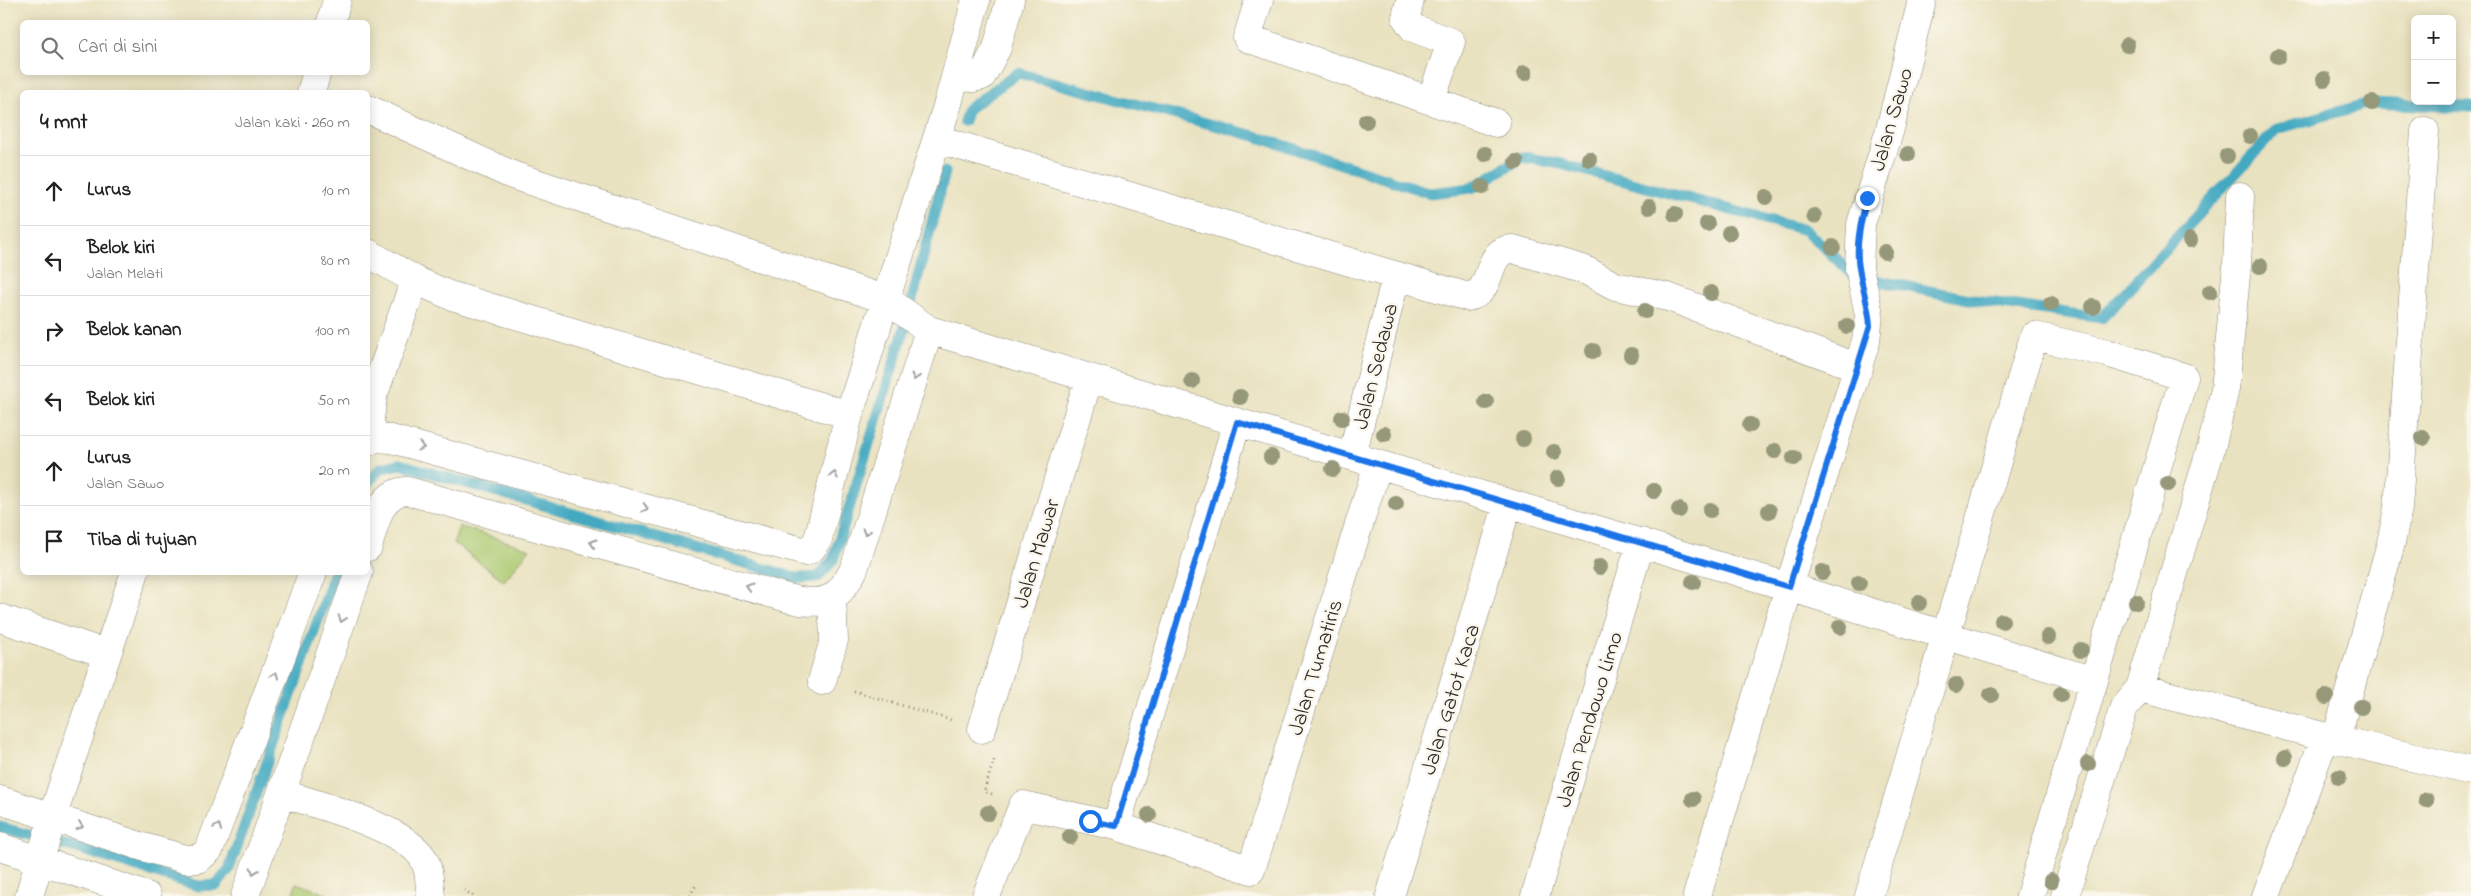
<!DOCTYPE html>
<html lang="id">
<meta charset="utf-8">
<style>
body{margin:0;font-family:"Indie Flower",sans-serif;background:#f6f6f6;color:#222}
.controls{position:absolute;right:15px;top:15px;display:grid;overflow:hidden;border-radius:8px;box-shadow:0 2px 12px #0003}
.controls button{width:45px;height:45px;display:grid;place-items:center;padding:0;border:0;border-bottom:1px solid #e0e0e0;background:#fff;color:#222;font:25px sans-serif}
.stop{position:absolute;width:15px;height:15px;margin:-11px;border:4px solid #1a73e8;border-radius:50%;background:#fff}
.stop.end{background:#1a73e8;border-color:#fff;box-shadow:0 1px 5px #0008}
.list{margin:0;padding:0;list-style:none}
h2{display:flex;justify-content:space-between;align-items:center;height:65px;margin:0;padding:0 20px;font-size:21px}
h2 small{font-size:16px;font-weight:400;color:#767676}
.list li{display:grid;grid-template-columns:32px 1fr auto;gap:15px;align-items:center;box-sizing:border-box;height:70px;padding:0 20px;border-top:1px solid #e0e0e0}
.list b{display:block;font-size:19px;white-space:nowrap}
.list p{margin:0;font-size:16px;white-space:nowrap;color:#767676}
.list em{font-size:16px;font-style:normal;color:#767676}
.icon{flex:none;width:28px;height:28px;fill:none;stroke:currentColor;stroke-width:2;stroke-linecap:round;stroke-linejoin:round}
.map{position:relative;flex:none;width:2471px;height:896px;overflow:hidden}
.search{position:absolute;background:#fff;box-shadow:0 2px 12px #0003;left:20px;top:20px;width:350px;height:55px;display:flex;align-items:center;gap:12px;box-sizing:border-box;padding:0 18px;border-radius:8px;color:#767676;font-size:19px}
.panel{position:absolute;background:#fff;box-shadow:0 2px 12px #0003;left:20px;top:90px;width:350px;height:485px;border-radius:8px}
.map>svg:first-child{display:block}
</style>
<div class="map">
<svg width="2471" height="896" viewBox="0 0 2471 896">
<rect width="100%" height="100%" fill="#fbf7ec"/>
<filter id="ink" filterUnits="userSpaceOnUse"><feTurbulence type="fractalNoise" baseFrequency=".02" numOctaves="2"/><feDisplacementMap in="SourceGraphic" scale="10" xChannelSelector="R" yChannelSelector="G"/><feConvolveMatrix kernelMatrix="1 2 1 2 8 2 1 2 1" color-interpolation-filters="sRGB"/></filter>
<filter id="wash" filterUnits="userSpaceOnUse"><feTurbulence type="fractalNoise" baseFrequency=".0096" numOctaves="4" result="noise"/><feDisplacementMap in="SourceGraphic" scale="20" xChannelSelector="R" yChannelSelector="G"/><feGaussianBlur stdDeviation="1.12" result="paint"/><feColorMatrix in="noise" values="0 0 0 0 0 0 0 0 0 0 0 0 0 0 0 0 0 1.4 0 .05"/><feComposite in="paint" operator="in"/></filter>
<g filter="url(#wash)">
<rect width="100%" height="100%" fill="#e9e2c0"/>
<!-- green -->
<path fill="#adcb73" stroke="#6c7b4f" d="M 459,526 L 530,549 L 504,581 L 454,543 Z
M 296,883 L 332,896 L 292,896 Z"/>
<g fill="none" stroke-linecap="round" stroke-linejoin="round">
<!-- stream -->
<path stroke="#42a9c1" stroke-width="11" d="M 964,121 L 968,109 L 1018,73 L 1255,136 L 1430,193 L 1472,188 L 1523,157 L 1561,164 L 1805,230 L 1855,276 L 1974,300 L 2102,318 L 2277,129 L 2369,103 L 2471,107
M 368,482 L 381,468 L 400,464 L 797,578 L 818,577 L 833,560 L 904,330 L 945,172
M 0,827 L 80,849 L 198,886 L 217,885 L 229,869 L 335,572"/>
</g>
</g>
<g filter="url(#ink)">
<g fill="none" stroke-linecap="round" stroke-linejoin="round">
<!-- street casing -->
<g stroke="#8a8676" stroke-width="29">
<path id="street" d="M 1259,0 L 1247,38 L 1496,123
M 1410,0 L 1406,18 L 1413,28 L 1451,42 L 1431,100
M 331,22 L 337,0
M 955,77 L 973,78 L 982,76 L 997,48 L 1010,0
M 311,92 L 317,72
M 368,109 L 512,175 L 887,300 L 929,330 L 1789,587 L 2094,681
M 937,139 L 1468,297 C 1496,293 1483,249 1513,249 L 1585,270 L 1615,286 L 1668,297 L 1859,368
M 368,253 L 415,280 L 449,295 L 849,415
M 373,438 L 370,419 L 373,396 L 415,280
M 368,442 L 373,438 L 391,439 L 806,552 L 812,548 L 818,539 L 849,415 L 948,103 L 976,0
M 1352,456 L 1396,276
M 368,547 C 375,525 379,491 408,491 L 791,599 C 826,607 838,600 854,569 L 929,330
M 0,618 L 107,654
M 822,681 L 834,640 L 832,598
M 2140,688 L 2330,738 L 2471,771
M 982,729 L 1089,378
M 2336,739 L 2391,543 L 2398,508 L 2425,131
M 281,793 C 315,804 412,829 425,862 C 430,871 429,885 431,896
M 0,800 L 143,847 L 185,859 L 198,859 L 209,850 L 313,572
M 1116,826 L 1237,422
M 0,847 L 147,896
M 29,896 L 62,787 L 135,572
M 245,896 L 359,572
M 986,896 L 1023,805 L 1116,826 L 1251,870 L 1378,464
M 1390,896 L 1508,503
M 1535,896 L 1641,542
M 1697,896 L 1789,587 L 1866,341 L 1869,314 L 1859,268 L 1861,224 L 1890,129 L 1922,0
M 1869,896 L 2034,336 L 2107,353 L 2184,377 L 2030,896
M 2065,896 L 2124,707 L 2140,688 L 2211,448 L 2225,389 L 2237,265 L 2240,196
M 2266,896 L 2325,737"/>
</g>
<!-- path -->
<path stroke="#8a8676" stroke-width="3" stroke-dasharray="1 4" stroke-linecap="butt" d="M 854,691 L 951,720
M 992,794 L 984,791 L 994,760
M 464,890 L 473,896
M 690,896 L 696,885"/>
<!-- street -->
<use href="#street" stroke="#fff" stroke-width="28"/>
</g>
<!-- trees -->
<g fill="#96987a">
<circle cx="2127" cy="45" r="8"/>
<circle cx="2278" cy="56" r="8"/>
<circle cx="1525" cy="73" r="8"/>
<circle cx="2324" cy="79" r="8"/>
<circle cx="2372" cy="103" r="8"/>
<circle cx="1366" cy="121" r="8"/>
<circle cx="2250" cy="136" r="8"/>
<circle cx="1485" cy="154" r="8"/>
<circle cx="1908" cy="154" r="8"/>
<circle cx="2227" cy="156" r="8"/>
<circle cx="1589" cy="159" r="8"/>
<circle cx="1516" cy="162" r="8"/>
<circle cx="1482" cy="187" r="8"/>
<circle cx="1766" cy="197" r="8"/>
<circle cx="1649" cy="207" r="8"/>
<circle cx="1675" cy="214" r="8"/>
<circle cx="1814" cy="216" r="8"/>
<circle cx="1707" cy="224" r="8"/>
<circle cx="1729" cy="233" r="8"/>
<circle cx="2190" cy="240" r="8"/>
<circle cx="1833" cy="247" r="8"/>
<circle cx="1885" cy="252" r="8"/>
<circle cx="2260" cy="266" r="8"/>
<circle cx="2210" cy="292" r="8"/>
<circle cx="1711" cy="293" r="8"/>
<circle cx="2051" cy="304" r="8"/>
<circle cx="2093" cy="307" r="8"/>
<circle cx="1645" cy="311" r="8"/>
<circle cx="1847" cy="326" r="8"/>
<circle cx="1593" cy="351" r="8"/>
<circle cx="1631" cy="355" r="8"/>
<circle cx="1192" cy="381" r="8"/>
<circle cx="1240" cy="397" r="8"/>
<circle cx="1486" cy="402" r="8"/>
<circle cx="1342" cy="418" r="8"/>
<circle cx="1750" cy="425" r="8"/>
<circle cx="1384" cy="434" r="8"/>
<circle cx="2423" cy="438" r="8"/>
<circle cx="1523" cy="439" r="8"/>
<circle cx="1775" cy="451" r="8"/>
<circle cx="1554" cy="452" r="8"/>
<circle cx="1271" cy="457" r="8"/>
<circle cx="1794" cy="458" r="8"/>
<circle cx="1333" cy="469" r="8"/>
<circle cx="1558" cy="478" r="8"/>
<circle cx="2168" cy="484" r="8"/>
<circle cx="1654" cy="491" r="8"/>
<circle cx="1396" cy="504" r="8"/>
<circle cx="1679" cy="510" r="8"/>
<circle cx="1710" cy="510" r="8"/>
<circle cx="1769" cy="511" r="8"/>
<circle cx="1600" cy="567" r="8"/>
<circle cx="1822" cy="572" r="8"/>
<circle cx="1693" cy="582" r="8"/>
<circle cx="1859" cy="583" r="8"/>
<circle cx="2136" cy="602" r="8"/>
<circle cx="1919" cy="603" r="8"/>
<circle cx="2002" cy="621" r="8"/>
<circle cx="1840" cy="627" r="8"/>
<circle cx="2048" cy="637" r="8"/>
<circle cx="2081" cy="650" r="8"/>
<circle cx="1956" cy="685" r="8"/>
<circle cx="2061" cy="694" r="8"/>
<circle cx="1991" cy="695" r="8"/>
<circle cx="2326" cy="697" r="8"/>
<circle cx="2361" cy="707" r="8"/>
<circle cx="2285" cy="758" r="8"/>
<circle cx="2088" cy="764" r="8"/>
<circle cx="2339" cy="777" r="8"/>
<circle cx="1693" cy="799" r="8"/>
<circle cx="2426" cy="800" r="8"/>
<circle cx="988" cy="813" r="8"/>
<circle cx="1149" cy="815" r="8"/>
<circle cx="1070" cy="837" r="8"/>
<circle cx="2051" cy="881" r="8"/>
</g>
<!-- one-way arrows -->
<defs><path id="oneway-chevron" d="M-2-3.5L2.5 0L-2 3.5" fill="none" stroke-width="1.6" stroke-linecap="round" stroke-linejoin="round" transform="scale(1.25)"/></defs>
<g stroke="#a0a0a0">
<use href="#oneway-chevron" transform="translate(915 377) rotate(107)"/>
<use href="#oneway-chevron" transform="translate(421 447) rotate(15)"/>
<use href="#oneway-chevron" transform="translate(834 475) rotate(-76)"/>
<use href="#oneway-chevron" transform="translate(645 508) rotate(15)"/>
<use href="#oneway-chevron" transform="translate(866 532) rotate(107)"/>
<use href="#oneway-chevron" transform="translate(593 543) rotate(-164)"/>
<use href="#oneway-chevron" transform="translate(749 587) rotate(-164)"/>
<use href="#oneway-chevron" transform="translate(342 619) rotate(109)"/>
<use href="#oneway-chevron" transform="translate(275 675) rotate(-69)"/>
<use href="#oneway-chevron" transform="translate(80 826) rotate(18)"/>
<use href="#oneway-chevron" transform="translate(218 827) rotate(-69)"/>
<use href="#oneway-chevron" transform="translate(254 871) rotate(109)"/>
</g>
</g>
<g fill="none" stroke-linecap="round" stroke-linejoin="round" filter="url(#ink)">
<!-- route -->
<path stroke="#1a73e8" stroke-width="6" d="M 1090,821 L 1116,826 L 1237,422 L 1789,587 L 1870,326 C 1869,306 1862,288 1859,268 C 1855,245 1861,221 1867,198"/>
</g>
<g text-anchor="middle" stroke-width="5" stroke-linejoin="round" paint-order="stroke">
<!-- street labels -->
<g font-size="22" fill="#2b2b2b" stroke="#fbf7ec">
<text transform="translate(1890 119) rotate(-74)" y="8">Jalan Sawo</text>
<text transform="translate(1374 366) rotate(-76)" y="8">Jalan Sedawa</text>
<text transform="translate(1035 553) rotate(-73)" y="8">Jalan Mawar</text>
<text transform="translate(1314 667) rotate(-73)" y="8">Jalan Tumatiris</text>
<text transform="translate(1449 699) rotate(-73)" y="8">Jalan Gatot Kaca</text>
<text transform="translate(1588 719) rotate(-73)" y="8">Jalan Pendowo Limo</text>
</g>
</g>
</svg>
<div class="controls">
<button>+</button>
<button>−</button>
</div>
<div class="stop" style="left:1090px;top:821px"></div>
<div class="stop end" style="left:1867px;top:198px"></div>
<div class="search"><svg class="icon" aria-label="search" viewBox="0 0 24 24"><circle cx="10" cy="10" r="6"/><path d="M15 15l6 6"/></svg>Cari di sini</div>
<section class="panel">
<h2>4 mnt<small>Jalan kaki · 260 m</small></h2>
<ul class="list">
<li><svg class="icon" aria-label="ahead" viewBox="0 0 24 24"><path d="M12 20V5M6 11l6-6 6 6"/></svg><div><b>Lurus</b></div><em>10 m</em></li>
<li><svg class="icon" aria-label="left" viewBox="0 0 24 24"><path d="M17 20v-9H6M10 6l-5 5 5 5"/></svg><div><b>Belok kiri</b><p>Jalan Melati</p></div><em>80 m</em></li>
<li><svg class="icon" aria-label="right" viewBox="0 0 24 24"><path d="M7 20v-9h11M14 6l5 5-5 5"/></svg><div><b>Belok kanan</b></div><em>100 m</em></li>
<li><svg class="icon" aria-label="left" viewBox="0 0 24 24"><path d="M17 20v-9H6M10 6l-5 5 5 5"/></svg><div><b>Belok kiri</b></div><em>50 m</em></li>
<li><svg class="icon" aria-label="ahead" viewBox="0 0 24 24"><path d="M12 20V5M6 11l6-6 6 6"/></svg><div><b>Lurus</b><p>Jalan Sawo</p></div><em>20 m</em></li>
<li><svg class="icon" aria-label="arrive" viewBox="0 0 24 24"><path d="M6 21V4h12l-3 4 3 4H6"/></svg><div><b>Tiba di tujuan</b></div></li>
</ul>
</section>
</div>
